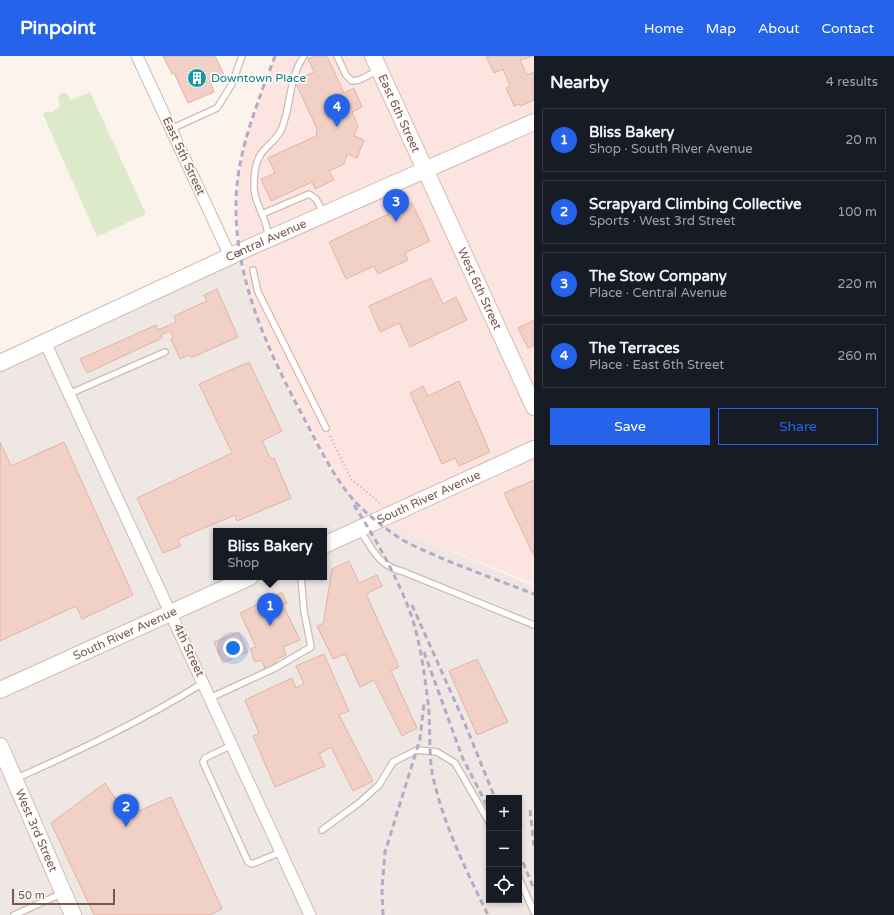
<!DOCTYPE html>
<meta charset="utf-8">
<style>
body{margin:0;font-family:"Varela Round",sans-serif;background:#242831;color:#f1f3f6}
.controls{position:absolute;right:12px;bottom:12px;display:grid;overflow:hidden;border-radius:0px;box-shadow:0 2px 6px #0003}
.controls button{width:36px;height:36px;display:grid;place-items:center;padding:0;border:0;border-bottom:1px solid #363941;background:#171b24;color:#f1f3f6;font:20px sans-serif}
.scale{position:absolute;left:12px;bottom:10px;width:103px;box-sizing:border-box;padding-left:4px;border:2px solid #78574f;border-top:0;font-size:11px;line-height:14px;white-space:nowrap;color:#78574f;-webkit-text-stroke:3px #fef8f3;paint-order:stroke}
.you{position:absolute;left:233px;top:592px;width:14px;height:14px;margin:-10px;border:3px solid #fff;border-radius:50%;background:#1a73e8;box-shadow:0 0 0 6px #1a73e833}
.badge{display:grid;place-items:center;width:26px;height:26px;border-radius:50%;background:#2563eb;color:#fff;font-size:13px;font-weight:700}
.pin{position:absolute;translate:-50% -33px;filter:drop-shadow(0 1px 2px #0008)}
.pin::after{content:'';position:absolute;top:21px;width:14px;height:12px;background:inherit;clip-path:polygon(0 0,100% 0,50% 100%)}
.popup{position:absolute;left:213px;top:472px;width:114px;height:52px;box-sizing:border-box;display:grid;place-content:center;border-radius:0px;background:#171b24;filter:drop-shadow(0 1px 3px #0005);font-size:13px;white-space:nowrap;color:#9ea1a6}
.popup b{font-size:15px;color:#f1f3f6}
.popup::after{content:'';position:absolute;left:50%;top:100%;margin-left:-8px;border:8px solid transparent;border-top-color:#171b24}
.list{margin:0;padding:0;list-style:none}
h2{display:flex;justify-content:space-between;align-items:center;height:52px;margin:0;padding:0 16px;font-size:17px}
h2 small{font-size:13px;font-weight:400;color:#9ea1a6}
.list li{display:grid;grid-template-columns:26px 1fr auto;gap:12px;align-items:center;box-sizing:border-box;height:64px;margin:0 8px 8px;padding:0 8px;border:1px solid #363941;border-radius:0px}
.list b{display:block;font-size:15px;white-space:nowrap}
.list p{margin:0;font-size:13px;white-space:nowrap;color:#9ea1a6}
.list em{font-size:13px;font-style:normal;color:#9ea1a6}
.actions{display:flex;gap:8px;padding:12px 16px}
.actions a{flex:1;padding:9px 0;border:1px solid #2563eb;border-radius:0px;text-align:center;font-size:14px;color:#2563eb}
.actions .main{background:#2563eb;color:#fff}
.icon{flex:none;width:22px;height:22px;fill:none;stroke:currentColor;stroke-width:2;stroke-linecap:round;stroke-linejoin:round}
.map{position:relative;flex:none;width:534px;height:859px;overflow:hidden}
header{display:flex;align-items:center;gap:24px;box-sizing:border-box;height:56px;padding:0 20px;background:#2563eb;color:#fff}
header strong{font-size:19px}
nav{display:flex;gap:22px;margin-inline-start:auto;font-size:14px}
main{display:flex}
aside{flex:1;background:#171b24}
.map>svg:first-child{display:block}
</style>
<header>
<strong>Pinpoint</strong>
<nav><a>Home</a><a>Map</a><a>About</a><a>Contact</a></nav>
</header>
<main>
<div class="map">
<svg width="534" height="859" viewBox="0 0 534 859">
<rect width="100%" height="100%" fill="#fcf4ec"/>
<!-- commercial -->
<path fill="#fce5e1" d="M 275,0 L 534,0 L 534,528 L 377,465 L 347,436 L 327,406 L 266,286 L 250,241 L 240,195 L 236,158 L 238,119 L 245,85 Z"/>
<!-- industrial -->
<path fill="#eee7e4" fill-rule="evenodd" d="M 238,201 L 263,283 L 323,403 L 348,437 L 383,467 L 534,530 L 534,859 L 0,859 L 0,314 ZM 216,475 L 324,475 L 324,521 L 216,521 ZM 489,742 L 519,742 L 519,844 L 489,844 Z"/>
<!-- green -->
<path fill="#dceaca" d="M 90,36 L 146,158 L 97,181 L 43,58 L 47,55 L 52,57 L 60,50 L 58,41 L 61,37 L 66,37 L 71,44 Z"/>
<!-- building -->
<path fill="#f1d0c5" stroke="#e3b4a5" d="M 163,0 L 215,0 L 224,19 L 210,25 L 214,36 L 188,47 L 174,17 L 172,18 Z
M 315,0 L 327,0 L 344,37 L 354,32 L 362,51 L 352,56 L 358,70 L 354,80 L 364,84 L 357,102 L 347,98 L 344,108 L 329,115 L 334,124 L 315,133 L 312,126 L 271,145 L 261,123 L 275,117 L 268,102 L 316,80 L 317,73 L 295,25 L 314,16 L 308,3 Z
M 486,0 L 533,0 L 520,4 L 527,19 L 534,16 L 534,44 L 521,50 L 519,48 L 514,50 L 506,32 L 510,30 L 503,13 L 494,17 Z
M 412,147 L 430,185 L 405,197 L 408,204 L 378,218 L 374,210 L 346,223 L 329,186 Z
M 431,222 L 443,248 L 456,241 L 467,264 L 410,291 L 399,267 L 380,276 L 369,250 Z
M 217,233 L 238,281 L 191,302 L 189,299 L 180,303 L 171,283 L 173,282 L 170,275 L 161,279 L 162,282 L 87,317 L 80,303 L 156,269 L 158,274 L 176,266 L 174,260 L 207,245 L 204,239 Z
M 534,264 L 534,290 L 528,292 L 518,272 Z
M 249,306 L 282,375 L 262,385 L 271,403 L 274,402 L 291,442 L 237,465 L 235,459 L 178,483 L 181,490 L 163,497 L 137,442 L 232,397 L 199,328 Z
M 459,325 L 490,396 L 459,410 L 455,402 L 442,408 L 410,337 L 423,330 L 428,340 Z
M 0,386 L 11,410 L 64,386 L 133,539 L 82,563 L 76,550 L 0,585 Z
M 534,424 L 534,500 L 504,437 Z
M 349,505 L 359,527 L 377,519 L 382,530 L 366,538 L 399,611 L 391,615 L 417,672 L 402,680 L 374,624 L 360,631 L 345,598 L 333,603 L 317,570 L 324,567 L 324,563 L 332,513 Z
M 282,536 L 287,547 L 283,549 L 300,584 L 283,591 L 286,599 L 277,603 L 274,609 L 265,613 L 262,604 L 255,606 L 250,593 L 256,591 L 240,557 Z
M 239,576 L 247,596 L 223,607 L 214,586 Z
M 324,598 L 349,655 L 339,659 L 373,725 L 353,735 L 331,691 L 319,698 L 325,710 L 275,731 L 253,680 L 259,677 L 245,644 L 292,622 L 296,632 L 304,628 L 296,610 Z
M 477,603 L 508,666 L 477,679 L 449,615 Z
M 105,727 L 127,760 L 171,741 L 222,853 L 210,859 L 94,859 L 51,767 Z"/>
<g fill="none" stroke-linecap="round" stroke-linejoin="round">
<!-- lane casing -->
<g stroke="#cfbab1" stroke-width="8">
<path id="lane" d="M 337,0 L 346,19 L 352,25 L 359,24 L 379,14
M 171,73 L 217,52 L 232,28 L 242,0
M 262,158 L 309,138 L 316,143 L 324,158
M 268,181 C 268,163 254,148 254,131 C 254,121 255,106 261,98 C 267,89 278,83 282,72 C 291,49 289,21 304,0
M 253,214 L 258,236 L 326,372
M 69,338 L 165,296
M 360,474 C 373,495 379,510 404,516 L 534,569
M 210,642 L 275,612 L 311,591 L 304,555 L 301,521
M 232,689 L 205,702 L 203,706 L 248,806 L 252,808 L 281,796
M 15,723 C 80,694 142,665 203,627
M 322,774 L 359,747 L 379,729 L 393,706 L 417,694 L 437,696 L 455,707 L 489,766
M 519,822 L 534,856
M 14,859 L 63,837"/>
</g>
<!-- street casing -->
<g stroke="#cfbab1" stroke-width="13">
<path id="street" d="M 137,0 L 230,200
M 45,286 L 310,859"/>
</g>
<!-- secondary casing -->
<g stroke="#d4bcb1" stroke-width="18">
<g id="secondary">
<path id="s1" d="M 373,0 L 534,351"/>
<path id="s2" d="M 0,307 L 248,192 L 534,66"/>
<path id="s3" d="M 324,489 L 534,393"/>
<path id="s4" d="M 0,634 L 250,521"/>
<path id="s5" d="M 0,690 L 73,859"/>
</g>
</g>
<!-- path -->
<path stroke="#d7b2a7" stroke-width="2.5" stroke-dasharray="1 3" stroke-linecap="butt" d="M 330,380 L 351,423 L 381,448"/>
<!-- lane -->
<use href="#lane" stroke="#fff" stroke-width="5.5"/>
<!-- street -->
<use href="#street" stroke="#fff" stroke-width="11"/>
<!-- secondary -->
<use href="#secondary" stroke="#fff" stroke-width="16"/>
<!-- rail -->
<path stroke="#b5a9c7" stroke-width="3" stroke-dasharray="6 4" stroke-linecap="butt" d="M 275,0 C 258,46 237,95 236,145 C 234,225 270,299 307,368 C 319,391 331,415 347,436 C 360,453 378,467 395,479 C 409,489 426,495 441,502 C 472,515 503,526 534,538
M 354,449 C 375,482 395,517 409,553 C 420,583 424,615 428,646 C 431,670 428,697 433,721 C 444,770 466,814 488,859
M 412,549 L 465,668 L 495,742
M 424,596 L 463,703 L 489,753
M 530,754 L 534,790
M 519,797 L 534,833
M 383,859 L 382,832 L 385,796 L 420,683 L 424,647"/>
</g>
<!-- icons -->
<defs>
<g id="building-disc" transform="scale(1)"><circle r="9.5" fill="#0f9aa8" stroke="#fef8f3"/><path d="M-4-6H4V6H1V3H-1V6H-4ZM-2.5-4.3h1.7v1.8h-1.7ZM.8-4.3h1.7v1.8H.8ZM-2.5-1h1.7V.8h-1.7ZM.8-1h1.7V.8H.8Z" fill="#fff"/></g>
</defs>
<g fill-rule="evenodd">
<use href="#building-disc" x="197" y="22"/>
</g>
<g text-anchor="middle" stroke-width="3.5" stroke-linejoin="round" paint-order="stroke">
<!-- culture labels -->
<g font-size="12" fill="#0d838f" stroke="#fef8f3" text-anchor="start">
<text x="211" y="26">Downtown Place</text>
</g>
<!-- street labels -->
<g font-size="12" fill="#78574f" stroke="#fef8f3">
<text dy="4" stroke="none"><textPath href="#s1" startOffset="63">East 6th Street</textPath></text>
<text transform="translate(184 100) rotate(65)" y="4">East 5th Street</text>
<text dy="4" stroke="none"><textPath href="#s2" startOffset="293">Central Avenue</textPath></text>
<text dy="4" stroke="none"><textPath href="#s1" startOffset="256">West 6th Street</textPath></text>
<text dy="4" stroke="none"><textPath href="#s3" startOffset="115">South River Avenue</textPath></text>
<text dy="4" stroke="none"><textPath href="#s4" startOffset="137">South River Avenue</textPath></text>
<text transform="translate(189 594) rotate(65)" y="4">4th Street</text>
<text dy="4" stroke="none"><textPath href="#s5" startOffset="92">West 3rd Street</textPath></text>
</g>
</g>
</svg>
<div class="controls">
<button>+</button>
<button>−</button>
<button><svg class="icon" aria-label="locate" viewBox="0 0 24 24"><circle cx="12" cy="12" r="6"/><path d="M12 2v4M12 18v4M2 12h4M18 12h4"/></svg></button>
</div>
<div class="scale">50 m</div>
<div class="you"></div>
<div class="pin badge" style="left:270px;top:570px">1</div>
<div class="popup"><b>Bliss Bakery</b>Shop</div>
<div class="pin badge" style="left:126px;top:771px">2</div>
<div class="pin badge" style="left:396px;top:166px">3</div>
<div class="pin badge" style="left:337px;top:71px">4</div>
</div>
<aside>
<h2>Nearby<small>4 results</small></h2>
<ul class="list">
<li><span class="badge">1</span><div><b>Bliss Bakery</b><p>Shop · South River Avenue</p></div><em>20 m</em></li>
<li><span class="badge">2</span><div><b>Scrapyard Climbing Collective</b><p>Sports · West 3rd Street</p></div><em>100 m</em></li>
<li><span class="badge">3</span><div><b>The Stow Company</b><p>Place · Central Avenue</p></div><em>220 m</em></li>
<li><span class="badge">4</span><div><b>The Terraces</b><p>Place · East 6th Street</p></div><em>260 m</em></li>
</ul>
<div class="actions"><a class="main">Save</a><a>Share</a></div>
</aside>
</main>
